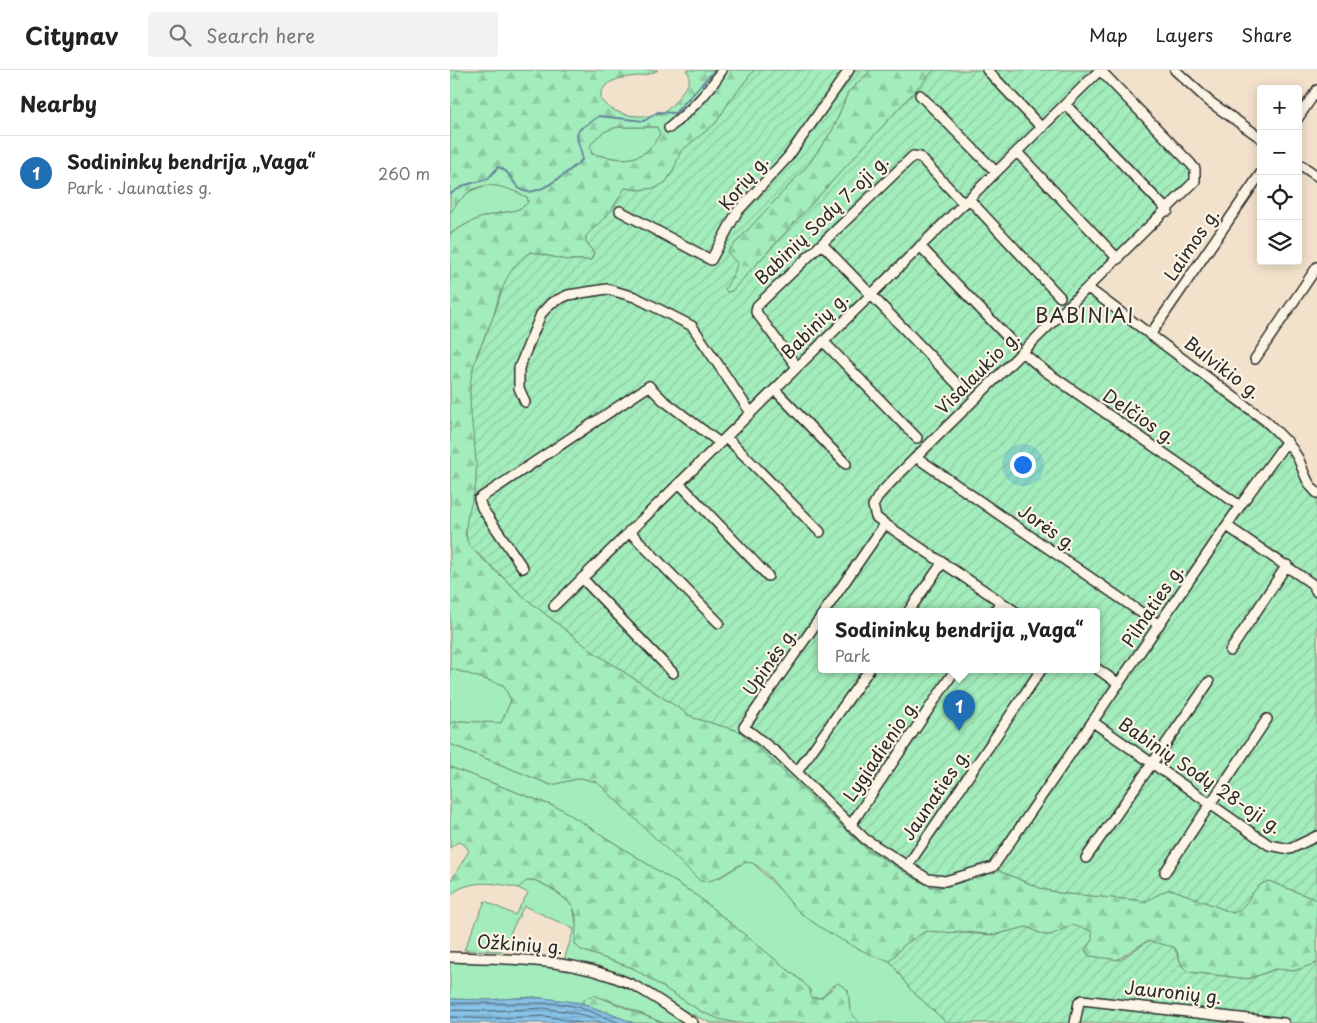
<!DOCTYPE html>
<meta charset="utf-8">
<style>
body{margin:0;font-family:"Playpen Sans",sans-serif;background:#f2f2f2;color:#222}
.controls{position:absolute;right:15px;top:15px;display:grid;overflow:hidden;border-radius:5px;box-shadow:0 2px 12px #0003}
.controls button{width:45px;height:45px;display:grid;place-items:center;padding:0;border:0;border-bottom:1px solid #e0e0e0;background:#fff;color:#222;font:25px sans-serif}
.you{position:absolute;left:572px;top:394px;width:18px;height:18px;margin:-12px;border:4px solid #fff;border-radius:50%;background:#1a73e8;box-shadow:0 0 0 8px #1a73e833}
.badge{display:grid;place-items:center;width:32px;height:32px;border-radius:50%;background:#1f6fb2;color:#fff;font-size:16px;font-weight:700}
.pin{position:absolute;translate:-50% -41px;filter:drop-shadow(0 1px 2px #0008)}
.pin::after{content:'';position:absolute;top:26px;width:18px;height:15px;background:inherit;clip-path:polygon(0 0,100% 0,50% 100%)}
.popup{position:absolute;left:368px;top:538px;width:282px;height:65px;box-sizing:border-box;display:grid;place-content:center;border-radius:5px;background:#fff;filter:drop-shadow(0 1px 4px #0005);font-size:16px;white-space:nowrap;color:#767676}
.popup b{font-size:19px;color:#222}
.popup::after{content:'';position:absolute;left:50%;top:100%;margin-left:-10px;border:10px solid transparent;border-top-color:#fff}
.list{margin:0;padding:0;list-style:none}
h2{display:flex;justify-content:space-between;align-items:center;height:65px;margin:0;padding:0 20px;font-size:21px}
h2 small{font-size:16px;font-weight:400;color:#767676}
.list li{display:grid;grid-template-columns:32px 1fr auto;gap:15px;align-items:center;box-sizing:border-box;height:75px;padding:0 20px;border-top:1px solid #e0e0e0}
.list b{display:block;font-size:19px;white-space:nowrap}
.list p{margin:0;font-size:16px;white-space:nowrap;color:#767676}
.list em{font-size:16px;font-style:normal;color:#767676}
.icon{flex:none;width:28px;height:28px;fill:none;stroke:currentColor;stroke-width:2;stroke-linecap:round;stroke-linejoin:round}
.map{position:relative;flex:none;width:867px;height:953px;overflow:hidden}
header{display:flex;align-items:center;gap:30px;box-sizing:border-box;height:70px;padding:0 25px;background:#fff;border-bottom:1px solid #e0e0e0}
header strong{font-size:24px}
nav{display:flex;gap:28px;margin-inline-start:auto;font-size:18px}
.search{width:350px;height:45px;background:#f2f2f2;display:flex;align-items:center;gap:12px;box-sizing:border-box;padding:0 18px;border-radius:5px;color:#767676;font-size:19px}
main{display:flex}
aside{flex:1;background:#fff}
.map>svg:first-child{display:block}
</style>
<header>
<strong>Citynav</strong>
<div class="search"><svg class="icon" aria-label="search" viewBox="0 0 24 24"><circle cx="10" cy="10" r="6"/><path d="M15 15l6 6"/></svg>Search here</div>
<nav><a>Map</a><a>Layers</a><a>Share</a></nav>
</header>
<main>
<aside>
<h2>Nearby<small></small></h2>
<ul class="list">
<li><span class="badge">1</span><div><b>Sodininkų bendrija „Vaga“</b><p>Park · Jaunaties g.</p></div><em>260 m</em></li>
</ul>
</aside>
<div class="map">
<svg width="867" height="953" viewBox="0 0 867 953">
<defs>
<pattern id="forest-firs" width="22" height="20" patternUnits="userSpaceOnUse" patternTransform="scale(1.25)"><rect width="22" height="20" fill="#a3ecbb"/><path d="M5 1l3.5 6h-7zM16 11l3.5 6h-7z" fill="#8ccba1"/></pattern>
<pattern id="garden-furrows" width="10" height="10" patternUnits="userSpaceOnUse" patternTransform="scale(1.25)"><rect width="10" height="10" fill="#a3ecbb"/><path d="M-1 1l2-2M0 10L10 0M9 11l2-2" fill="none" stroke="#8ccba1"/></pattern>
<pattern id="water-rules" width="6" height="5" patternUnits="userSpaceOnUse" patternTransform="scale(1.25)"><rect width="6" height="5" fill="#88c2e7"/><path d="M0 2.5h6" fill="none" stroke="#6f9ebb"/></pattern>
</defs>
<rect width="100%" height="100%" fill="#f3e2cb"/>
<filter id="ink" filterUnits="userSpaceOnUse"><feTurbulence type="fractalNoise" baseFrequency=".02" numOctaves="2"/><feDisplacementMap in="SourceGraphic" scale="10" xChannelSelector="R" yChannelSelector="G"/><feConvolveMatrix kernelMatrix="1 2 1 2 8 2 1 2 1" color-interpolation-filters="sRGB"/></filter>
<g filter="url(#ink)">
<!-- grass -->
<path fill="#a3ecbb" stroke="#678c73" d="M 168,57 L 207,57 L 210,64 C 192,96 173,90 142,84 L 140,76 C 147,65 155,60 168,57 Z
M 43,114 L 56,117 L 77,127 L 78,132 C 69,143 57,141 45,144 C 28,147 14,155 0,164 C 0,158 0,150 0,144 C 5,125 27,117 43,114 Z
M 0,598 L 53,615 L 61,630 L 51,654 L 11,651 L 0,653 Z
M 0,674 L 101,715 L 131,708 L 147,712 L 179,743 L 269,808 L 295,792 L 303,793 L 364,853 L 408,878 L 440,891 L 460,919 L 497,953 L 409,953 L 400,941 L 398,920 L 383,915 L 371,928 L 361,928 L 353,912 L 246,825 L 111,739 L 0,697 Z
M 84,810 L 103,819 L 123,836 L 131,880 L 183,898 L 252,942 L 287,953 L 261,953 L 131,893 L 114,890 L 124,859 L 74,836 L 51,881 L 14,880 L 35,831 L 65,845 L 78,823 L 68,818 L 75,811 Z
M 0,891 C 55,893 114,891 166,912 C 191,923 213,938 235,953 L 213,953 L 157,929 L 136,928 L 132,933 L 84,927 L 36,930 L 0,929 Z"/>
<!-- forest -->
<path fill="url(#forest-firs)" stroke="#678c73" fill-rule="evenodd" d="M 0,0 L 208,0 C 188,12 165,0 151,22 L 151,30 C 164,47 199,51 217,40 C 223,35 228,28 232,22 C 237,16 240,12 239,4 L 236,0 L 304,0 L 277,35 L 266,53 L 232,81 L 223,101 L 216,112 L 206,118 L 188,120 L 175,118 L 161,141 L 136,166 L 136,171 L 144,183 L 141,190 L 117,190 L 80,182 L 50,222 L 43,248 L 27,284 L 20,326 L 27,384 L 26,414 L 15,465 L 26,483 L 74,527 L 142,581 L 244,648 L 289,661 L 298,668 L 419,781 L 437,789 L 481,817 L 545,799 L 590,818 L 609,823 L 696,831 L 717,820 L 724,820 L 783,843 C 798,835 801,815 819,811 L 867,830 L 867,893 L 844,901 L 825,899 L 799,909 L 738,902 L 732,896 L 726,879 L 695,872 L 667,890 L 639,886 L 635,880 L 642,870 L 609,862 L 601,865 L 594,865 L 577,857 L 543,865 L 508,861 L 454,875 L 440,891 C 435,889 428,888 422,885 C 401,876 371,859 353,845 C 338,834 318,799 302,793 C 289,788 269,815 250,811 L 147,712 L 131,708 L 101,715 L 0,674 L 0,653 L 11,651 L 51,653 L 61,630 L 53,615 L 0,598 L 0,164 C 14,155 28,147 45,144 C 57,141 69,143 78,132 L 77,127 C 42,110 23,109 0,143 ZM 168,57 L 207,57 L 210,64 C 192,96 172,90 142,84 L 140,76 C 147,65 155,60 168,57 Z
M 421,0 L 484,0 L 282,221 L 277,222 L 274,219 L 285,201 L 277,182 L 359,94 L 383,59 L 398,22 Z
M 0,697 L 111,739 L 246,825 L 353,912 L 360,920 L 361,928 L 371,928 L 388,913 L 398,920 L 400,941 L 409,953 L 287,953 L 269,949 L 252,942 L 183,898 L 131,880 L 125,874 C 125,863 128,850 124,839 C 120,830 91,810 82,810 C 76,810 73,814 68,818 C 48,813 17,808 0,826 L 0,812 L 19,781 L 14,774 L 8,772 L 0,778 Z
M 144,925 L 213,953 L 184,953 L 132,933 L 136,928 Z"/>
<!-- garden -->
<path fill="url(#garden-furrows)" stroke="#678c73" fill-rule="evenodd" d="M 304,0 L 421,0 L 398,22 L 383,59 L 359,94 L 277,182 L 287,193 L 285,201 L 275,219 L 277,222 L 282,221 L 484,0 L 645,0 L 740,99 L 743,107 L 634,218 L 839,377 L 867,427 L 867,830 L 819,811 C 800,815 800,838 783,843 L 724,820 L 717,820 L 696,831 L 609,823 L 590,818 L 545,799 C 527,805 503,819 483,817 C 473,816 433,787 419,781 L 298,668 L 289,661 L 244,648 L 142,581 L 74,527 L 19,475 C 10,456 24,432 26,412 C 28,382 20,355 20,325 C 19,297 32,275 42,250 C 53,222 53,201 80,182 L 117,190 L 141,190 L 144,183 L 136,171 L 136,166 L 161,141 L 175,118 L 188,120 L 206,118 L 216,112 L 223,101 L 231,81 L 266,53 L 277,35 ZM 372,542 L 646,542 L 646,600 L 372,600 Z
M 622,855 L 642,861 L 642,870 L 635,880 L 639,886 L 670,890 L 698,871 L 724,877 L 732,896 L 738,902 L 799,909 L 826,899 L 844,901 L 867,893 L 867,953 L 497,953 L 460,919 L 440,891 L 454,875 L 476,861 L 543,865 L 577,857 L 594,865 L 601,865 Z"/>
<!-- water -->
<path fill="url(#water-rules)" stroke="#63869c" d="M 84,927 L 132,933 L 184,953 L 0,953 L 0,929 L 36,930 Z"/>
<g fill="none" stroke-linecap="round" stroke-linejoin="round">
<!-- shore -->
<path stroke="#506776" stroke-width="1" d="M 0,933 L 107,933 L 131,938 L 170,953
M 0,940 L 37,941 L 95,938 L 129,944 L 152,953
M 0,947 L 37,949 L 95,946 L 131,953"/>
<!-- stream -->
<path stroke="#63869c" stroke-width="2" d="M 0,124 L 15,115 L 38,109 L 48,97 C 60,100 61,112 70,119 C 85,131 120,100 132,90 C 133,80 127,74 127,64 L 130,59 L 149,46 L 194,51 L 208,42 L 225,43 L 265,0"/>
<!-- street casing -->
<g stroke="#2b2b2b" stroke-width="12">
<path id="street" d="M 537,0 L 592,58
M 725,0 L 760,32 L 811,68
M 470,25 L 546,102
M 616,35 L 718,141
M 848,48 L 867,20
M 219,58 C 240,40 258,24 272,0
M 567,82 L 668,189
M 848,93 L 867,106
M 519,129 L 610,227
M 170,141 L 261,190 L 287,142 L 338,87 L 399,0
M 372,174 L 514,321
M 470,176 L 565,275
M 638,218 L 816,351 C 828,363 840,373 848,388 C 854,401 856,413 867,423
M 700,265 L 811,103
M 373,271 L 467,368
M 572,282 L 595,301 L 790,436
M 805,289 L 867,197
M 347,297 L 306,242 L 307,236 L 463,86 L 470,87 L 514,134
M 325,320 L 396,394
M 75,332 L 69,318 L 69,298 L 91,244 L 101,233 L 118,225 L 157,219 L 185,227 L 242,256 L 301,343
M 276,367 L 370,462
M 466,387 L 709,555
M 230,414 L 318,506
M 777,456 L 861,513 L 867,522
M 179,461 L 269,553
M 73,498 L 32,438 L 29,429 L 199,316 L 213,330 L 270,373
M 132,508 L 223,603
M 104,536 L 650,0
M 374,542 L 435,454
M 458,542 L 493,492
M 544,542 L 551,532
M 566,542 L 435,454 L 426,447 L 423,436 L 429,425 L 442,411 L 745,111 L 745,99 L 741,94 L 650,0
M 372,545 L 294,657 L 327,683 L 415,769 L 478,809 L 495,811 L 543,797 L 790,436 L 837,371
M 780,581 L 837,495
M 646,598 L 669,614
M 643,652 L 819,775 L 840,779 L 867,766
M 347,702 L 419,600
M 400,756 L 505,600
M 636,788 L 759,612
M 458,795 L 591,600
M 715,802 L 817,649
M 0,887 C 62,889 123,888 181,914 C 203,925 223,940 243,953
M 625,953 L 629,932 L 632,930 L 834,953"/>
</g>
<!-- street -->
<use href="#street" stroke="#fcf5e5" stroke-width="9"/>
</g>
</g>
<g text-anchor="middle" stroke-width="4.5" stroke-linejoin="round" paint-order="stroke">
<!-- street labels -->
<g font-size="18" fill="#2b2b2b" stroke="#fcf5e5">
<text transform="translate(294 113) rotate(-50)" y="6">Korių g.</text>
<text transform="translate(372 150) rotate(-44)" y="6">Babinių Sodų 7-oji g.</text>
<text transform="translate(742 175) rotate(-56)" y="6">Laimos g.</text>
<text transform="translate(365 256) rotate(-45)" y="6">Babinių g.</text>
<text transform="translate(772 298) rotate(37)" y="6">Bulvikio g.</text>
<text transform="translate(528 303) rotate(-45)" y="6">Visalaukio g.</text>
<text transform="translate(689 347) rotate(34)" y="6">Delčios g.</text>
<text transform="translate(597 458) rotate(35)" y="6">Jorės g.</text>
<text transform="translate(703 536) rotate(-56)" y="6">Pilnaties g.</text>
<text transform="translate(320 592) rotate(-55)" y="6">Upinės g.</text>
<text transform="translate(431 681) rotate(-56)" y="6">Lygiadienio g.</text>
<text transform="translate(750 706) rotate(34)" y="6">Babinių Sodų 28-oji g.</text>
<text transform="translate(486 725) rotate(-56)" y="6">Jaunaties g.</text>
<text transform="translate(70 875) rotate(4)" y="6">Ožkinių g.</text>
<text transform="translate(723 923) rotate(6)" y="6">Jauronių g.</text>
</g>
<!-- quarter labels -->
<g font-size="20" letter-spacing="1" fill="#2b2b2b" stroke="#fcf5e5">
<text x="635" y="253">BABINIAI</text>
</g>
</g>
</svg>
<div class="controls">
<button>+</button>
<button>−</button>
<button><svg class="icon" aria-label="locate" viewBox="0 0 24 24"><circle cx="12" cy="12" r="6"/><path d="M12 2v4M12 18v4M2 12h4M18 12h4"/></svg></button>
<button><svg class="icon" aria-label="layers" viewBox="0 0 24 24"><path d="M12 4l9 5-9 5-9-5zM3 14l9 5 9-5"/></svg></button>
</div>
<div class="you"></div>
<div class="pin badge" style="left:509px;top:661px">1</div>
<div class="popup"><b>Sodininkų bendrija „Vaga“</b>Park</div>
</div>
</main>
